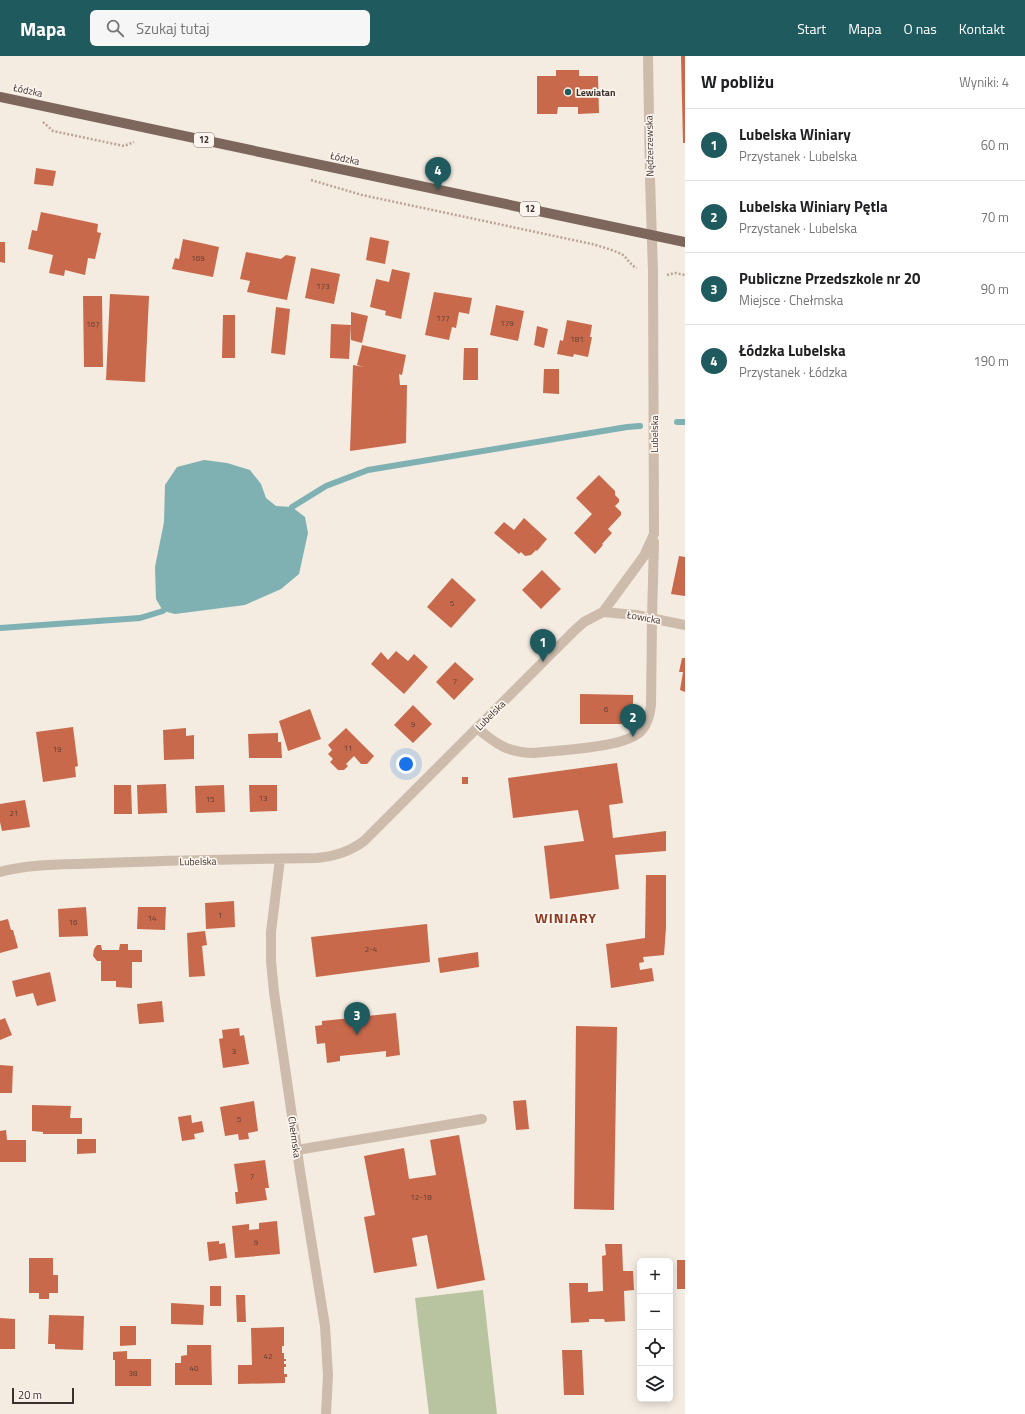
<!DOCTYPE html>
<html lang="pl">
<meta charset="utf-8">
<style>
body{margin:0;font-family:"Titillium Web",sans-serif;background:#f6f6f6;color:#202124}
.controls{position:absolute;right:12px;bottom:12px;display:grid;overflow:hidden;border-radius:6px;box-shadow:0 2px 10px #0003}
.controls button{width:36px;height:36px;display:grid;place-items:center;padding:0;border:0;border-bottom:1px solid #e0e0e0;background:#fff;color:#202124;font:20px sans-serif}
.scale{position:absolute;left:12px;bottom:10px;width:62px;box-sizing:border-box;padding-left:4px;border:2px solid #3b302b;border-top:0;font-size:11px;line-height:14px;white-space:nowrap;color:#3b302b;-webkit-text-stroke:3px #fbf5ee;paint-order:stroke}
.you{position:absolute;left:406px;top:708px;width:14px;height:14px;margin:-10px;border:3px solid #fff;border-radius:50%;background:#1a73e8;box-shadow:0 0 0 6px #1a73e833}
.badge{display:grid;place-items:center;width:26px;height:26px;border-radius:50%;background:#1f5a5e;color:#fff;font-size:13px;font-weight:700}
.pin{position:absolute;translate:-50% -33px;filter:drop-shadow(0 1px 2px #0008)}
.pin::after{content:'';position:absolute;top:21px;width:14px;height:12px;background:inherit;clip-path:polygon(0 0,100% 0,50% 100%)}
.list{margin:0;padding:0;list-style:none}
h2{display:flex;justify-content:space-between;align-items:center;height:52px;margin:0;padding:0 16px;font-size:17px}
h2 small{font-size:13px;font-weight:400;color:#757577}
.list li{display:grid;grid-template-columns:26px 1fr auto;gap:12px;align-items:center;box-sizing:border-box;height:72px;padding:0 16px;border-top:1px solid #e0e0e0}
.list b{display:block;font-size:15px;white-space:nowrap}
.list p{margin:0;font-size:13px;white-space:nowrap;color:#757577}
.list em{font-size:13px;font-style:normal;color:#757577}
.icon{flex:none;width:22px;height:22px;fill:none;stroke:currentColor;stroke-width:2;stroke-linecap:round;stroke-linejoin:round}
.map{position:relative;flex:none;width:685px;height:1358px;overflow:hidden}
header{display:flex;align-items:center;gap:24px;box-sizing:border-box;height:56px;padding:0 20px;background:#1f5a5e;color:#fff}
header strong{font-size:19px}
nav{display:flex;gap:22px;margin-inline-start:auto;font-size:14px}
.search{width:280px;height:36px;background:#f6f6f6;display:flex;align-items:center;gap:10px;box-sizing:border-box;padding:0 14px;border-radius:6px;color:#757577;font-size:15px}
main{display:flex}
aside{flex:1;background:#fff}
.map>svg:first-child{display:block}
</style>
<header>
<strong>Mapa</strong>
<div class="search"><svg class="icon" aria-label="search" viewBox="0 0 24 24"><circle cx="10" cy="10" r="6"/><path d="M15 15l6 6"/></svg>Szukaj tutaj</div>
<nav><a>Start</a><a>Mapa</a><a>O nas</a><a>Kontakt</a></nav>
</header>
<main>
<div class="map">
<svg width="685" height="1358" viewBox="0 0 685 1358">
<rect width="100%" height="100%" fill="#f4ebe1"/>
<!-- green -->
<path fill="#b8c4a0" d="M 483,1234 L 497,1358 L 429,1358 L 415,1242 Z"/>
<!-- water -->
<path fill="#7fb0b2" d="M 204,404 L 227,407 L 250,414 L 261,428 L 266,442 L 276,450 L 292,451 L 305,461 L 308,477 L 299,518 L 281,533 L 245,549 L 175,558 L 163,555 L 156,543 L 155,511 L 164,466 L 165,429 L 177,411 Z"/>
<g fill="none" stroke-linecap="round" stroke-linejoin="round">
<!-- stream -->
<path stroke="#7fb0b2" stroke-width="6" d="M 677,366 L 685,366
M 292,451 L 326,430 L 368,414 L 627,371 L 640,370
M 0,572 L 140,562 L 163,555"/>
</g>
<!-- building -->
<path fill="#c8694b" d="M 681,0 L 685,0 L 685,87 L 683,87 Z
M 556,14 L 579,14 L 579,20 L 598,20 L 599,57 L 578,58 L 578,51 L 558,51 L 557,58 L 537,58 L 537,20 L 556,20 Z
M 36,112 L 56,115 L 53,130 L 34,128 Z
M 41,156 L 98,168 L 97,176 L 101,177 L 95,203 L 88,202 L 85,219 L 65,214 L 64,220 L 49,217 L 53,199 L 28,193 L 32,174 L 37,175 Z
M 370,181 L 389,185 L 385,208 L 366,204 Z
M 183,183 L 219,191 L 213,221 L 172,213 L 175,202 L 179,203 Z
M 0,186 L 5,186 L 5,207 L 0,206 Z
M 246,196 L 281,203 L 286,199 L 296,201 L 287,244 L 247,236 L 250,225 L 240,223 Z
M 311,212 L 340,218 L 334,248 L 305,242 Z
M 392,213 L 410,217 L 401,263 L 385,259 L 386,255 L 370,251 L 376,223 L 389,226 Z
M 434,236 L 472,242 L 469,258 L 459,256 L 456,272 L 452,271 L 449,284 L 425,279 Z
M 110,238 L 149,240 L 145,326 L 106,324 Z
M 83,240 L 102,240 L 103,311 L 84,311 Z
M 496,249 L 524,255 L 518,285 L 490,279 Z
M 276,251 L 290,253 L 285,299 L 271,297 Z
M 351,256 L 368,260 L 362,287 L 351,284 Z
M 223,259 L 235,259 L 235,302 L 222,302 Z
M 567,264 L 592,269 L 590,281 L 592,281 L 588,301 L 574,298 L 573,301 L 557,298 L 560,284 L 563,285 Z
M 331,268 L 351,269 L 349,303 L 330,302 Z
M 537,270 L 548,273 L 544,292 L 534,289 Z
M 362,289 L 406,299 L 402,319 L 399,318 L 400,329 L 407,329 L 406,387 L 350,395 L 353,309 L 364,311 L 357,309 Z
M 464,292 L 478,292 L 478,324 L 463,324 Z
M 544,313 L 559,313 L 559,338 L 543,337 Z
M 599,419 L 615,435 L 615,439 L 619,443 L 619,446 L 615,450 L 621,456 L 621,459 L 608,473 L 612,477 L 602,488 L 603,489 L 595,498 L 574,477 L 592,458 L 576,442 Z
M 524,462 L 547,483 L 537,495 L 536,494 L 531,499 L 525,500 L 521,496 L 519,498 L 494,477 L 504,466 L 514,474 Z
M 679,500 L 685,501 L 685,540 L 671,538 Z
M 542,514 L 561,533 L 541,553 L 522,534 Z
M 452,522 L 476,544 L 451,572 L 427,551 Z
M 396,595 L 408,605 L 414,598 L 428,611 L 404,638 L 371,608 L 381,596 L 388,604 Z
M 682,602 L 685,602 L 685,636 L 680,634 L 683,616 L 679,616 Z
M 455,606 L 474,623 L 454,644 L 436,626 Z
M 580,638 L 633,639 L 633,668 L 580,668 Z
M 413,649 L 432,668 L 413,687 L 394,669 Z
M 310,653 L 321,683 L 288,695 L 279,665 Z
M 73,671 L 78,710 L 75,711 L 76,721 L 43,726 L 36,676 Z
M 186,672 L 186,680 L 194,679 L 194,703 L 164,704 L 163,674 Z
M 346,672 L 374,700 L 367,708 L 361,708 L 354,700 L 346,708 L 348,710 L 344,714 L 338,714 L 330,706 L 333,703 L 328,698 L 332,694 L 328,689 Z
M 278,677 L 278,686 L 281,686 L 282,702 L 249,702 L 248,678 Z
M 617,707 L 623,747 L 609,749 L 613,782 L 666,775 L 666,795 L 615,799 L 619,833 L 550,843 L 544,790 L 584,785 L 578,754 L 513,762 L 508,722 Z
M 462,721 L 468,721 L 468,728 L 462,728 Z
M 166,728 L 167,757 L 138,758 L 137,729 Z
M 114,729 L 131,729 L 132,758 L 114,758 Z
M 224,729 L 225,756 L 196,757 L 195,730 Z
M 249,729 L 277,729 L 277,755 L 250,756 Z
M 25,744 L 30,771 L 2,775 L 0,766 L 0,748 Z
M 646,819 L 666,819 L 666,872 L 664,899 L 643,901 L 644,906 L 639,907 L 640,914 L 652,912 L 654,925 L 611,932 L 606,888 L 645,882 Z
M 234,845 L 235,871 L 206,873 L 205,847 Z
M 86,851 L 88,880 L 59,881 L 58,853 Z
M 138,851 L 166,851 L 165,874 L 137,873 Z
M 8,863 L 11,874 L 13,874 L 18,892 L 0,897 L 0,865 Z
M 427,868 L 430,906 L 316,921 L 311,881 Z
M 205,875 L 207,889 L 202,890 L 205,920 L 189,921 L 187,877 Z
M 120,888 L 128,888 L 128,894 L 142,894 L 142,906 L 132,906 L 132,932 L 116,931 L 116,925 L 101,925 L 101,905 L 97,905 L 93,900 L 94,893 L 97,889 L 101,889 L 102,894 L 119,894 Z
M 478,896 L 479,911 L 440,917 L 438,902 Z
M 50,916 L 56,945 L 37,950 L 33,937 L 16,941 L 12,925 Z
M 162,945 L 164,966 L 139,968 L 137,948 Z
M 366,954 L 367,960 L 396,957 L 400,999 L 386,1001 L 386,995 L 340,1000 L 340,1005 L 327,1007 L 325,987 L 317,988 L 315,970 L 322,969 L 322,965 L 351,962 L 350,956 Z
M 5,962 L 12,979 L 0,984 L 0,964 Z
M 576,970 L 617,971 L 614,1154 L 574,1153 Z
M 239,972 L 240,980 L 244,979 L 249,1008 L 223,1012 L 219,983 L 223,982 L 222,974 Z
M 0,1009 L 13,1010 L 12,1037 L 0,1037 Z
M 526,1044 L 529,1073 L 516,1074 L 513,1045 Z
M 254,1045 L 258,1075 L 248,1077 L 249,1083 L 239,1084 L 238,1078 L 225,1080 L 220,1051 Z
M 32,1049 L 71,1050 L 70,1062 L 82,1062 L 82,1078 L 43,1078 L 43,1076 L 32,1075 Z
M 191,1059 L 192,1067 L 202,1065 L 204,1076 L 194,1078 L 195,1083 L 182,1085 L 178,1061 Z
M 6,1074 L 7,1084 L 26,1084 L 26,1106 L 0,1106 L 0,1075 Z
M 459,1079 L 485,1224 L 437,1233 L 427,1179 L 412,1182 L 417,1210 L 374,1217 L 364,1161 L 375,1159 L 364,1100 L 404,1092 L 409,1123 L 436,1119 L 430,1084 Z
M 77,1083 L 96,1083 L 96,1097 L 77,1098 Z
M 265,1104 L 269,1132 L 265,1132 L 267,1144 L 236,1148 L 235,1136 L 238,1136 L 234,1108 Z
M 277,1165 L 280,1198 L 235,1202 L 232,1170 L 249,1168 L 249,1174 L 259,1173 L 259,1167 Z
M 219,1185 L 219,1188 L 225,1187 L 227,1202 L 209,1205 L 207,1186 Z
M 605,1188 L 622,1188 L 623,1215 L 633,1215 L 634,1234 L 624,1235 L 625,1265 L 605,1266 L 604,1263 L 589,1263 L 589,1266 L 571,1267 L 569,1227 L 588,1227 L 588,1236 L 603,1235 L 602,1200 L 606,1199 Z
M 29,1202 L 53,1202 L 53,1219 L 58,1219 L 58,1237 L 49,1237 L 49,1243 L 39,1243 L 39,1237 L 29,1237 Z
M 677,1204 L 685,1204 L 685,1233 L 677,1233 Z
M 210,1230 L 221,1230 L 221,1250 L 210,1250 Z
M 236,1239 L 245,1239 L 246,1266 L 237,1266 Z
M 171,1247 L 204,1249 L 203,1269 L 171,1268 Z
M 49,1259 L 84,1260 L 83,1294 L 55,1293 L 55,1288 L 48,1288 Z
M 0,1262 L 15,1263 L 15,1293 L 0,1293 Z
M 120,1270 L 136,1270 L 136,1289 L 120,1290 Z
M 284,1271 L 284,1290 L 282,1290 L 282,1297 L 284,1297 L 284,1303 L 286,1303 L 286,1305 L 284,1305 L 284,1308 L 286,1308 L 286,1311 L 284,1311 L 284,1318 L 287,1318 L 287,1321 L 285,1321 L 285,1327 L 238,1328 L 238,1309 L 252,1309 L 251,1272 Z
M 187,1289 L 211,1289 L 212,1329 L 175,1329 L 175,1307 L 181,1307 L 181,1300 L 187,1299 Z
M 562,1294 L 582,1294 L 584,1339 L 564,1339 Z
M 127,1295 L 127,1303 L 151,1303 L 151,1330 L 115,1330 L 115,1304 L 113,1304 L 113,1296 Z"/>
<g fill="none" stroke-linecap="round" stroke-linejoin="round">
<!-- path -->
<path stroke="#b9a596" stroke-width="2.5" stroke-dasharray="2 2" stroke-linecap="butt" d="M 43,66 L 53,75 L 124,90 L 134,86
M 311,124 L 362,139 L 592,188 C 602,191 614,194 623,199 C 628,203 631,210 637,212
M 667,219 L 675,217 L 685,219"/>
<!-- lane -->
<path stroke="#cdbbac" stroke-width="10" d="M 477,672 C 497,689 509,697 535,697 C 560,694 627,692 642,674 C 648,667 650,658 651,649 L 652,562
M 297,1094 L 482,1063"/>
<!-- street -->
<path stroke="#cdbbac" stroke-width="10" d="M 603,556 L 636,559 L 685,569
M 652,562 L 654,486
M 280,803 L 271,876 L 271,905 L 274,936 L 300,1115 L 325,1270 L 328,1319 L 326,1358
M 0,816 C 33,807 69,809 103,807 C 175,804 246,803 317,802 C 335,800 349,796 364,785 L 575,574 L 584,566 L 603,556 L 644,500 L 654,478 L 653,216 L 650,122 L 648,0"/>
<!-- primary -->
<path stroke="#7d675c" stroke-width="10" d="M 0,41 L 685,186"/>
</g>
<!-- markers -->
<circle fill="#1f5a5e" stroke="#fbf5ee" stroke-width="1.5" cx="568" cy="36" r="4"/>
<g text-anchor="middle" stroke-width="3.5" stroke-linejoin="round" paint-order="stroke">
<!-- number labels -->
<g font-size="8" fill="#5e3e33">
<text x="198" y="205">169</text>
<text x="323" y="233">173</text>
<text x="443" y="265">177</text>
<text x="507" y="270">179</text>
<text x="93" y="271">167</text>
<text x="577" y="286">181</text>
<text x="452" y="550">5</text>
<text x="455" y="628">7</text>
<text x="606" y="656">6</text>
<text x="413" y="671">9</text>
<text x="348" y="695">11</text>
<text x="57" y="696">19</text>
<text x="263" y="745">13</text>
<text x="210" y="746">15</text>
<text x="14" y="760">21</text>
<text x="220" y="862">1</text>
<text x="152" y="865">14</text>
<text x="73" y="869">16</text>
<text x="371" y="896">2-4</text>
<text x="234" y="998">3</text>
<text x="239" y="1066">5</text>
<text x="252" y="1123">7</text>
<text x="421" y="1144">12-18</text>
<text x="256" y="1189">9</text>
<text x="268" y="1303">42</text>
<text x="194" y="1315">40</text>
<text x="133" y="1320">38</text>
</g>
<!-- shield labels -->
<g fill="#fbf5ee" stroke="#756b66" stroke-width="1">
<rect x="194" y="77" width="20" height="14" rx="3"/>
<rect x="520" y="146" width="20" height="14" rx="3"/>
</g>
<g font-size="9" font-weight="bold" fill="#3b302b">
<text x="204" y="87">12</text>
<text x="530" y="156">12</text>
</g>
<!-- street labels -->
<g font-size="10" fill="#3b302b" stroke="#fbf5ee">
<text transform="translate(28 34) rotate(12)" y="4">Łódzka</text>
<text transform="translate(649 90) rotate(-91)" y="4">Nędzerzewska</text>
<text transform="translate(345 102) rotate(12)" y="4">Łódzka</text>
<text transform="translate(654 378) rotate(-90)" y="4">Lubelska</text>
<text transform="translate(644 561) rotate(10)" y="4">Łowicka</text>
<text transform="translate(490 659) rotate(-45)" y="4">Lubelska</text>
<text transform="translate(198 805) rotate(-1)" y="4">Lubelska</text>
<text transform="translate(295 1081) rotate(82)" y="4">Chełmska</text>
</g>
<!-- poi labels -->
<g font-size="10" font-weight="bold" fill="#3b302b" stroke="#fbf5ee" text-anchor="start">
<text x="576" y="40">Lewiatan</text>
</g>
<!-- district labels -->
<g font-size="14" font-weight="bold" letter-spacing="1" fill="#8c3b22" stroke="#fbf5ee">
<text x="566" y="867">WINIARY</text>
</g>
</g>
</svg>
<div class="controls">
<button>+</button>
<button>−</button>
<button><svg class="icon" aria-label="locate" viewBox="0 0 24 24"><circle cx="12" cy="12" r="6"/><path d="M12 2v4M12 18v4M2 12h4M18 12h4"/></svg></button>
<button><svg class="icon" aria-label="layers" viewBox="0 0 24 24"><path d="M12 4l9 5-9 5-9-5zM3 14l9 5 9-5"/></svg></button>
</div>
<div class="scale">20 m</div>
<div class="you"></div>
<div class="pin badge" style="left:543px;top:606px">1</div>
<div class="pin badge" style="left:633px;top:681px">2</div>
<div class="pin badge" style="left:357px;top:979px">3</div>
<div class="pin badge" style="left:438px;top:134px">4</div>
</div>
<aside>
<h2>W pobliżu<small>Wyniki: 4</small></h2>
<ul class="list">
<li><span class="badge">1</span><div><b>Lubelska Winiary</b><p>Przystanek · Lubelska</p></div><em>60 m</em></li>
<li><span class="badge">2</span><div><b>Lubelska Winiary Pętla</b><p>Przystanek · Lubelska</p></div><em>70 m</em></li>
<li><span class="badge">3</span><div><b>Publiczne Przedszkole nr 20</b><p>Miejsce · Chełmska</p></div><em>90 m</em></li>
<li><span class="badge">4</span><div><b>Łódzka Lubelska</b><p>Przystanek · Łódzka</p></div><em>190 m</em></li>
</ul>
</aside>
</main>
